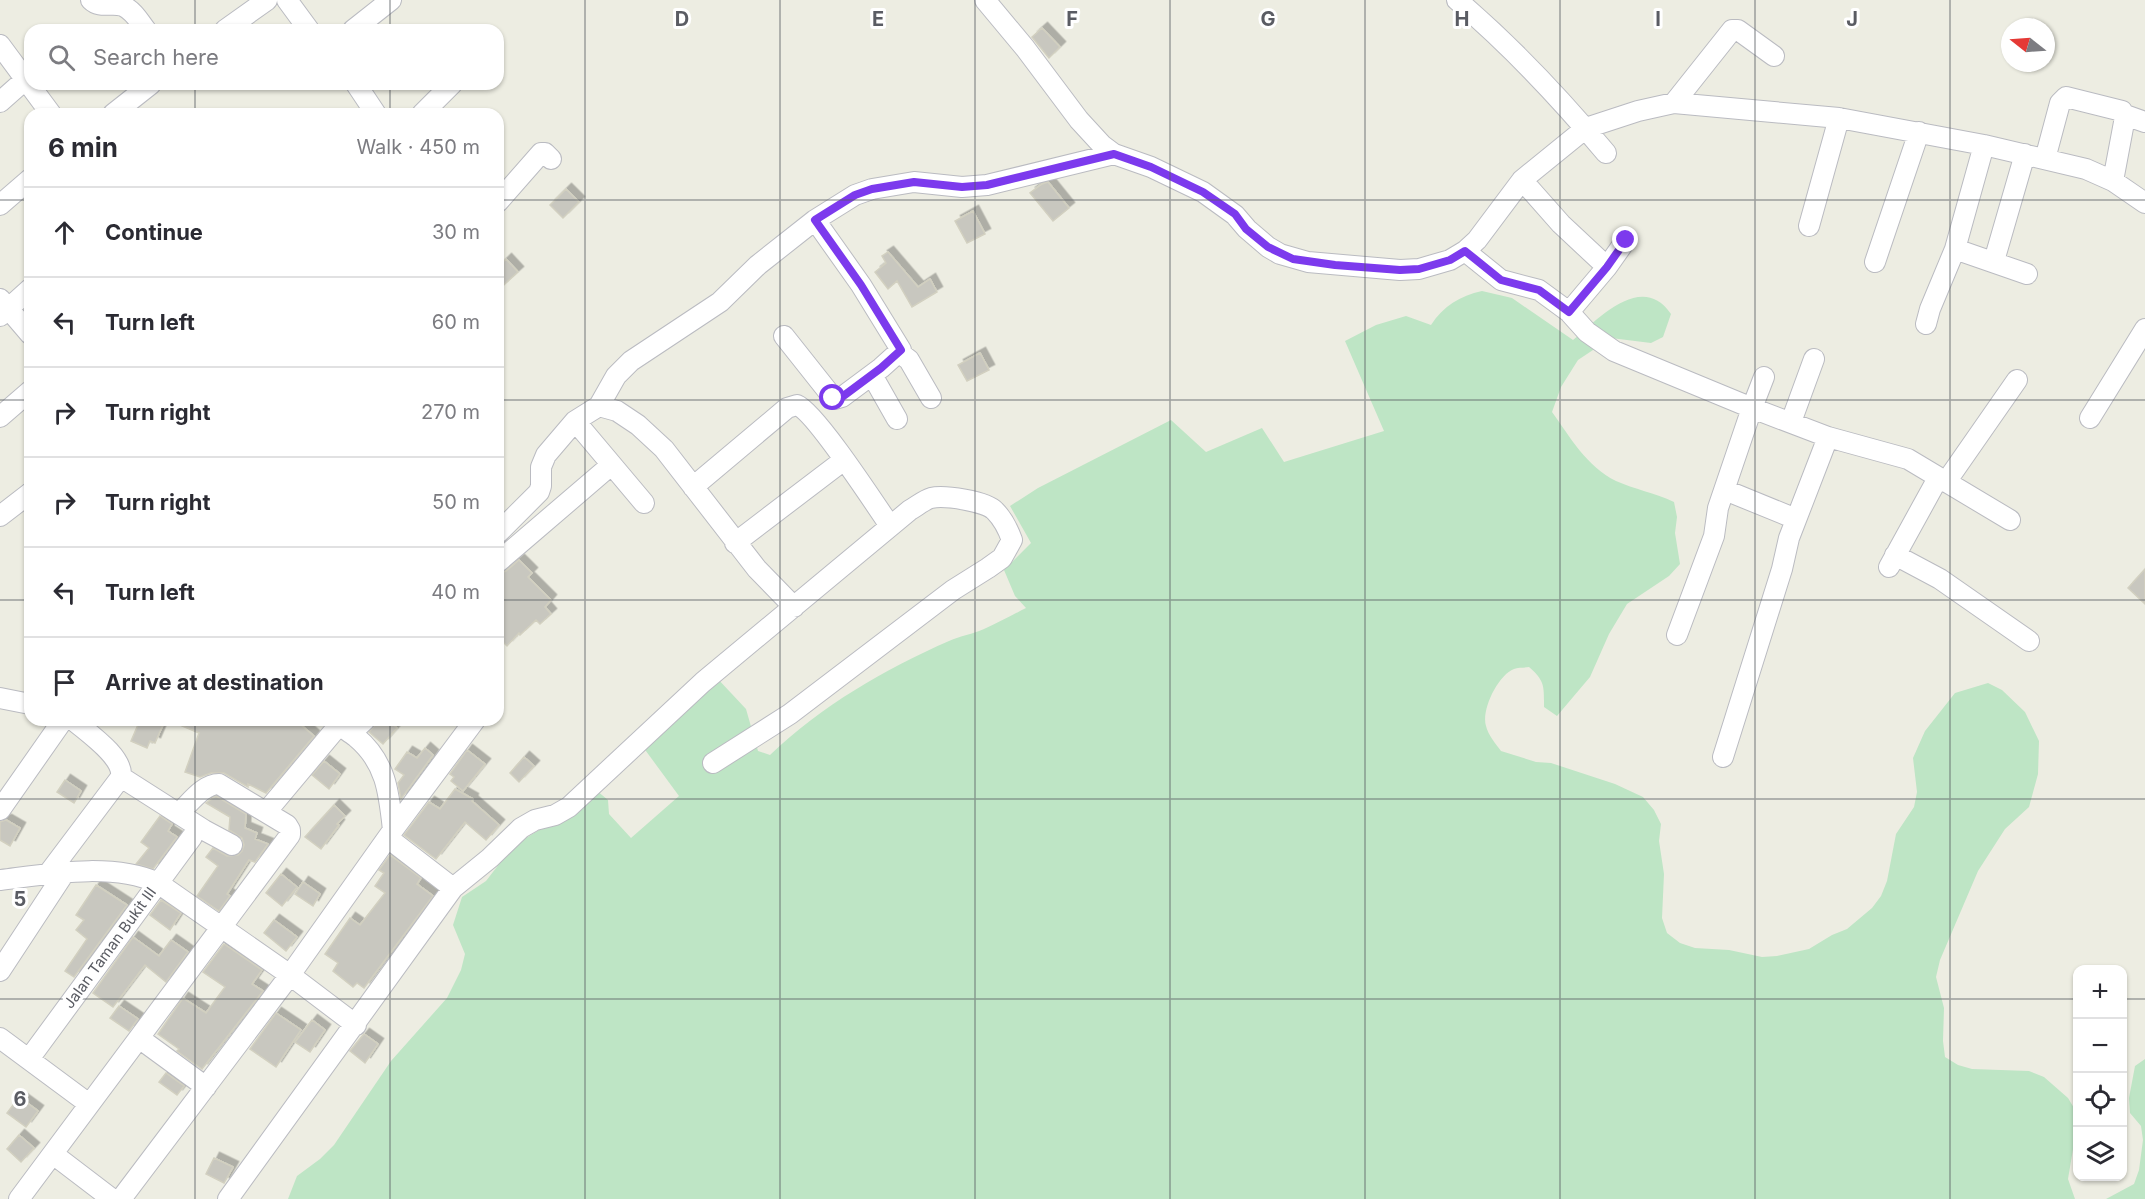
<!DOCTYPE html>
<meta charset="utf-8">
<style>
body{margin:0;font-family:Inter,sans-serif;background:#f7f7f7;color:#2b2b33}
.controls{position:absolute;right:18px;bottom:18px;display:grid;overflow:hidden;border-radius:12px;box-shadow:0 2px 4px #0004}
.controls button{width:54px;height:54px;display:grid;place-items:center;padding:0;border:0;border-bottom:2px solid #e1e1e2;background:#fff;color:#2b2b33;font:30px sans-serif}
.compass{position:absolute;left:2001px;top:18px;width:54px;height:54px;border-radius:50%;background:#fff;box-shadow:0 2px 4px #0004;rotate:287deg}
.stop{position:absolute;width:18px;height:18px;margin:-14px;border:4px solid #7c3aed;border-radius:50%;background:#fff}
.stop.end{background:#7c3aed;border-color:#fff;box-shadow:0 2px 6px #0008}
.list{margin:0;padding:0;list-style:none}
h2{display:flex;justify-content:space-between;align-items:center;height:78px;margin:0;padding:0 24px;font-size:26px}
h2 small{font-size:20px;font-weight:400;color:#7c7c81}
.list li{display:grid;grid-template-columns:39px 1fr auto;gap:18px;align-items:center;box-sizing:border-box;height:90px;padding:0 24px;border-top:2px solid #e1e1e2}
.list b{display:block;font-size:22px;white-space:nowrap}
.list em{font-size:20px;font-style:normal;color:#7c7c81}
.icon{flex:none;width:33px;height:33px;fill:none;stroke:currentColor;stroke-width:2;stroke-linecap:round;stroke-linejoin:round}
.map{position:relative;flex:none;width:2145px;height:1199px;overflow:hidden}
.search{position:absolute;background:#fff;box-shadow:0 2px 4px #0004;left:24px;top:24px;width:480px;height:66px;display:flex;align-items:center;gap:15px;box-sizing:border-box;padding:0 21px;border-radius:18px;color:#7c7c81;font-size:22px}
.panel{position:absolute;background:#fff;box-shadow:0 2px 4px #0004;left:24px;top:108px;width:480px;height:618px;border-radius:18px}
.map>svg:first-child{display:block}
</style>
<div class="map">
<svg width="2145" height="1199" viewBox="0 0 2145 1199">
<defs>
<filter id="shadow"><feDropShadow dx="5.5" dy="-5.5" stdDeviation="0" flood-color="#0004"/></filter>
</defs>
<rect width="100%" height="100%" fill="#edede2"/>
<!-- green -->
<path fill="#bee5c5" d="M 1482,291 L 1512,298 L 1573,340 C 1598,319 1642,271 1671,314 L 1663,337 L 1651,343 L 1611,338 L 1578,360 L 1561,387 L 1552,412 C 1570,437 1587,467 1616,481 C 1634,489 1655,493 1674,502 L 1677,517 L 1675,533 L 1680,564 L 1669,576 L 1627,604 L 1609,634 L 1590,677 L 1557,716 L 1544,707 C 1544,686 1545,681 1529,667 C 1524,668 1518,667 1514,669 C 1498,675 1481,710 1486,726 C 1488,735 1496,744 1501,751 L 1536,762 L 1551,763 L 1615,784 L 1643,797 L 1654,810 L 1661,824 L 1659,841 L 1664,874 L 1662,918 L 1667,933 L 1680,943 L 1695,948 L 1729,950 L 1762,957 L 1777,956 L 1809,949 L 1832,935 L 1847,929 L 1872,908 L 1881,896 L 1887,881 L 1896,834 L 1914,807 L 1917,792 L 1913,758 L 1925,731 L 1955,693 L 1988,683 L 2002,690 L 2025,712 L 2039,741 L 2038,774 L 2029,807 L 2005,829 L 1978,871 L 1940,960 L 1936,977 L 1944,1008 L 1943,1041 L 1945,1057 L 1958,1065 L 1972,1069 L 2029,1071 L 2044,1077 L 2068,1098 L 2077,1113 L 2076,1131 L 2068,1179 L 2075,1199 L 288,1199 L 297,1176 L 320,1159 L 334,1145 L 391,1061 L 447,998 L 461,970 L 465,954 L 453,925 L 462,897 L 486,881 L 513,846 L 544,827 L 596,790 L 608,800 L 609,814 L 631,838 L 679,796 L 643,747 L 716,677 L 746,709 L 758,751 L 770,755 C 821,706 885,669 949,641 C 960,636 973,634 984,629 C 998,623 1012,615 1026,608 L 1015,596 L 1004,570 L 1031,543 L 1010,506 L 1038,488 L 1171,420 L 1206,452 L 1262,428 L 1284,462 L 1384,431 L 1345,341 L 1376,325 L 1406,316 L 1431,325 C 1443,306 1460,296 1482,291 Z
M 2145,1059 L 2145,1199 L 2106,1199 L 2134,1184 L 2139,1170 L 2143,1140 L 2141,1126 L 2130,1113 L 2129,1098 L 2135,1066 Z"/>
<!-- building -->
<path fill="#c8c7bf" stroke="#d2d0c0" stroke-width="1.5" filter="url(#shadow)" d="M 1042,28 L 1060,47 L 1049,58 L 1032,37 Z
M 1048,182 L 1069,208 L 1053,221 L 1030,193 L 1042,184 Z
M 566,189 L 579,202 L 563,218 L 550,205 Z
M 973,211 L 985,234 L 967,243 L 955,221 Z
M 888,252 L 918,287 L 930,279 L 937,292 L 912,307 L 897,281 L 888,289 L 875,272 L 886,263 L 882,256 Z
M 506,259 L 518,272 L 498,290 L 498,267 Z
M 980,353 L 989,370 L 967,381 L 958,365 Z
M 519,560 L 532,573 L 528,577 L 551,600 L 545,607 L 551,614 L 540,624 L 536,620 L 520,635 L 519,633 L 507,646 L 498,637 L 498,574 L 506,571 Z
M 2145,569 L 2145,604 L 2128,588 Z
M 140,720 L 165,720 L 155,743 L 150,741 L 147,748 L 131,741 Z
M 168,720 L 295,720 L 314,736 L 266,793 L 248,784 L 248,787 L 224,773 L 211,773 L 200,777 L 185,772 L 199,733 Z
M 377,720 L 388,720 L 397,728 L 383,744 L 369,732 L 376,724 Z
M 425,748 L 433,755 L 401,799 L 398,783 L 404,775 L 395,769 L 407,752 L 417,758 Z
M 467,750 L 485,764 L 463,791 L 451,781 L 454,777 L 450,774 Z
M 524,757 L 534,766 L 519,782 L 510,773 Z
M 324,761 L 340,774 L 329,789 L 312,775 Z
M 65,780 L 81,791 L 74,803 L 57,792 Z
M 455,789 L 473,799 L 472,801 L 499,825 L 486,840 L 465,822 L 436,859 L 404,835 L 429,802 L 440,809 Z
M 216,796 L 246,814 L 245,828 L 257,833 L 255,839 L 268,844 L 255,862 L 249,860 L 227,894 L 230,896 L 219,911 L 197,896 L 218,866 L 206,857 L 213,848 L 227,856 L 238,855 L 242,851 L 244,845 L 242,838 L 229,830 L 230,817 L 206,803 Z
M 334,805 L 345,816 L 337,824 L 339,825 L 321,849 L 305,837 Z
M 160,816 L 172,824 L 168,831 L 177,837 L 153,869 L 136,864 L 149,848 L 141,842 Z
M 6,820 L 20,828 L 10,846 L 0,840 L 0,822 Z
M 390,855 L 421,878 L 417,884 L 433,896 L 364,988 L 357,983 L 353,987 L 333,971 L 338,963 L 325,954 L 350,918 L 360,925 L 385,893 L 375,886 L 384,873 L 379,870 Z
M 281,874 L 297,887 L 282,906 L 266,893 Z
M 303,882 L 320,894 L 313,906 L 295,894 Z
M 96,885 L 127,905 L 74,977 L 65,971 L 87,939 L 76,930 L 84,920 L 76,915 Z
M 161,900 L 181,913 L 170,930 L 150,915 Z
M 274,920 L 297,937 L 286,951 L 264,933 Z
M 133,937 L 159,956 L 171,940 L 188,952 L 166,982 L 145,965 L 113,1007 L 93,993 Z
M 224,944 L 262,970 L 252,984 L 263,991 L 202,1069 L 177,1051 L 179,1049 L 158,1034 L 183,998 L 206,1013 L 225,987 L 203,972 Z
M 119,1006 L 138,1019 L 129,1031 L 110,1018 Z
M 276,1013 L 301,1030 L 276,1067 L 250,1049 Z
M 312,1020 L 325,1030 L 310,1052 L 295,1042 Z
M 364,1034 L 378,1044 L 365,1063 L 350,1051 Z
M 166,1073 L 184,1086 L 177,1095 L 159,1082 Z
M 19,1097 L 38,1111 L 26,1127 L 7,1113 Z
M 19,1135 L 34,1148 L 21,1162 L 7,1149 Z
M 214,1158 L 233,1167 L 224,1183 L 206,1174 Z"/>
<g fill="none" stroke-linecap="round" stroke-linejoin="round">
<!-- minor casing -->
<g stroke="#babbc1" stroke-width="22">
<path id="minor" d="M 91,0 C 100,9 112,2 123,6 C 134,11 139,21 146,30
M 287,0 L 309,30
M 985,0 L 1025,48 L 1079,120 L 1102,145 L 1114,154 L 1151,167 L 1203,192 L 1235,215 L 1247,229 L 1268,247 L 1280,254 L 1308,262 L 1400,270 L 1419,269 L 1450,260 L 1465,251 L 1477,240 L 1522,180 L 1586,128 L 1638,111 L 1674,103 L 1839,118 L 1984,145 L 2086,169 L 2113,181 L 2145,203
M 1457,0 C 1511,46 1560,98 1606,153
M 225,30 L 267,0
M 353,30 L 391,0
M 0,45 L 51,114
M 356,84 L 376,114
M 0,102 L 26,79
M 1674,103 L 1732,30 L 1738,30 L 1774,56
M 113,114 L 151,84
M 422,114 L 452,84
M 2125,115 L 2145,122
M 2045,159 L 2060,103 L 2066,97 L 2122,111 L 2125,117 L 2113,181
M 1522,180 L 1561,224 L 1607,267
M 498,202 L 541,153 L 545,153 L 551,159
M 0,205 L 30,179
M 1809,226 L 1839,118
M 1955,249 L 2027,274
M 1465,251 L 1501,280 L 1539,290 L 1569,312 L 1607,267 L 1626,240
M 1996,254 L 2025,154
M 1875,262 L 1919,132
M 0,299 L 30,334
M 1569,312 L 1587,332 L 1614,351 L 1752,408 L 1718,508 L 1714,536 L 1677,635
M 0,316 L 30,289
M 1926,324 L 1930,309 L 1955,249 L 1984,145
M 784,336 L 830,394 L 835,399 L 842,397 L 881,368 L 901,350 L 861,285 L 815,220
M 900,353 L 909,360 L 931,398
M 872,375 L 897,419
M 1764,377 L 1752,408 L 1828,437 L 1908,459 L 2010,520
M 0,417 L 30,391
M 2090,418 L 2145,329
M 575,421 L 644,503
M 1791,422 L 1814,359
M 1946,482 L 2017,380
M 693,487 L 787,408 L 797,405 C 815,412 875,504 890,526
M 1725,490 L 1796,519
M 0,516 L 30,493
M 498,533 L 539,492 L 541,486 L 541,467 L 546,455 L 575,421 L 599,406
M 735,543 L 844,460
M 1895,555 L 1940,579 L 2029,641
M 498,562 L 610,466
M 1889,567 L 1938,478
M 794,607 L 757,569 L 664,449 L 638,425 L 617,411 L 599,406 L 616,376 L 631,361 L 720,302 L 758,265 L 815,220 L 855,195 L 872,189 L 914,182 L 962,187 L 987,185 L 1114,154
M 0,698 L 30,704
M 333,720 C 340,726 348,731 356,737 C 386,762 389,792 393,830
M 351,733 L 365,720
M 1723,757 L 1782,569 L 1789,538 L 1828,437
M 121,777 L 204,830 L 232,845
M 0,810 L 63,720
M 267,811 L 339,725
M 388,838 L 453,888
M 48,874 L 121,777 C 124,757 88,733 73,720
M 0,880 C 48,874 112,862 158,883 L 290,975 L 356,1025
M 0,971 L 65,872
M 0,1038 L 89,1104
M 139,1038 L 206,1087
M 29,1059 L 192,837
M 53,1154 L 112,1199
M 19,1199 L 290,835 L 290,830 L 287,825 L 219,784 C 203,784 190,803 179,813
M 121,1199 L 290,975 L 393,830 L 475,720
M 228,1199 L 453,888 L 490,858 L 521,828 L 535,820 L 555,815 L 569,807 L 703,682 L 910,510 C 917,506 924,500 931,498 C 944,495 986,501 995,511 C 1003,519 1008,529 1012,540 L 1002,558 L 988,568 L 953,590 L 790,714 L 713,763"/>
</g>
<!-- minor -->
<use href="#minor" stroke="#fff" stroke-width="20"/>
</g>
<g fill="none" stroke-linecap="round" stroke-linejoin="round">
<!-- route -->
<path stroke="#7c3aed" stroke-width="8" d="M 833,398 L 842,397 L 881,368 L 901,350 L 861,285 L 815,220 L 855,195 L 872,189 L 914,182 L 962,187 L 987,185 L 1114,154 L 1151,167 L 1203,192 L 1235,214 L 1246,229 L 1268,247 L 1293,259 L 1335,265 L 1400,270 L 1419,269 L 1450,260 L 1465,251 L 1501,280 L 1539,290 L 1569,312 L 1607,267 L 1626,240"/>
</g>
<!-- grid -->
<path fill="none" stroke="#5a5c63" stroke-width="1.5" stroke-opacity="0.55" d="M 195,0 L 195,30M 390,0 L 390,30M 585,0 L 585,1199M 780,0 L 780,1199M 975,0 L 975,1199M 1170,0 L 1170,1199M 1365,0 L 1365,1199M 1560,0 L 1560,1199M 1755,0 L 1755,1199M 1950,0 L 1950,1199M 195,84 L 195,114M 390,84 L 390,114M 0,200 L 30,200M 498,200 L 2145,200M 0,400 L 30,400M 498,400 L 2145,400M 0,600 L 30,600M 498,600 L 2145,600M 195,720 L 195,1199M 390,720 L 390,1199M 0,799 L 2145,799M 0,999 L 2078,999M 2122,999 L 2145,999"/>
<g text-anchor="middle" stroke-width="6" stroke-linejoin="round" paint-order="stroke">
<!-- street labels -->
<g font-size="15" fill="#5a5c63" stroke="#fff">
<text transform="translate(110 948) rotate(-54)" y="5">Jalan Taman Bukit III</text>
</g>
</g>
<g font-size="20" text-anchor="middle" font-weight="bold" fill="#5a5c63" stroke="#fff" stroke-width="6" stroke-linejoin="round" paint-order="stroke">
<text x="682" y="26">D</text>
<text x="878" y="26">E</text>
<text x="1072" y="26">F</text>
<text x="1268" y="26">G</text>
<text x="1462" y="26">H</text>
<text x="1658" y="26">I</text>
<text x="1852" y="26">J</text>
<text x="20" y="906">5</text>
<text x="20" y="1106">6</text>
</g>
</svg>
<div class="controls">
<button>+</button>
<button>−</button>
<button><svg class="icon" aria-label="locate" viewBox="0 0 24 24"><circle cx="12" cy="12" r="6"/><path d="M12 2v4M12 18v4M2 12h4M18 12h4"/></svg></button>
<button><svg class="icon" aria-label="layers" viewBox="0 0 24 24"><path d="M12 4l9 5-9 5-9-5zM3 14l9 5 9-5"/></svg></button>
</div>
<svg class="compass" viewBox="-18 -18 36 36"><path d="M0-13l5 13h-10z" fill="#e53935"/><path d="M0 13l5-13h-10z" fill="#7c7c81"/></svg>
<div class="stop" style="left:833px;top:398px"></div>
<div class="stop end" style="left:1626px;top:240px"></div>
<div class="search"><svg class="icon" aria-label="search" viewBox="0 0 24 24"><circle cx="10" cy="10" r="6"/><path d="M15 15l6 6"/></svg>Search here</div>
<section class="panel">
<h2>6 min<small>Walk · 450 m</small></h2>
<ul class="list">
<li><svg class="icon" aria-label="ahead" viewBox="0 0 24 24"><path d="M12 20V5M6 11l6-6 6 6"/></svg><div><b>Continue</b></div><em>30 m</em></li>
<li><svg class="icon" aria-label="left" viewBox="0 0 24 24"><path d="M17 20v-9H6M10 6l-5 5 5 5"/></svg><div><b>Turn left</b></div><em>60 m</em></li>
<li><svg class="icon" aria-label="right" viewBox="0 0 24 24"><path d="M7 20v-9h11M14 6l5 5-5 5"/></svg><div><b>Turn right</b></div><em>270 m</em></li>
<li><svg class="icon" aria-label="right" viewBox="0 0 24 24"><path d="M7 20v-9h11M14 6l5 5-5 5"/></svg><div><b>Turn right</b></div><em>50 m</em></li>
<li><svg class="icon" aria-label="left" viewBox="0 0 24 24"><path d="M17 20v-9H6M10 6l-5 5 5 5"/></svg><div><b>Turn left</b></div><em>40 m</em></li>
<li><svg class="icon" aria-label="arrive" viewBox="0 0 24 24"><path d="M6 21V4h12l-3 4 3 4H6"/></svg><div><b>Arrive at destination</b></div></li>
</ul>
</section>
</div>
